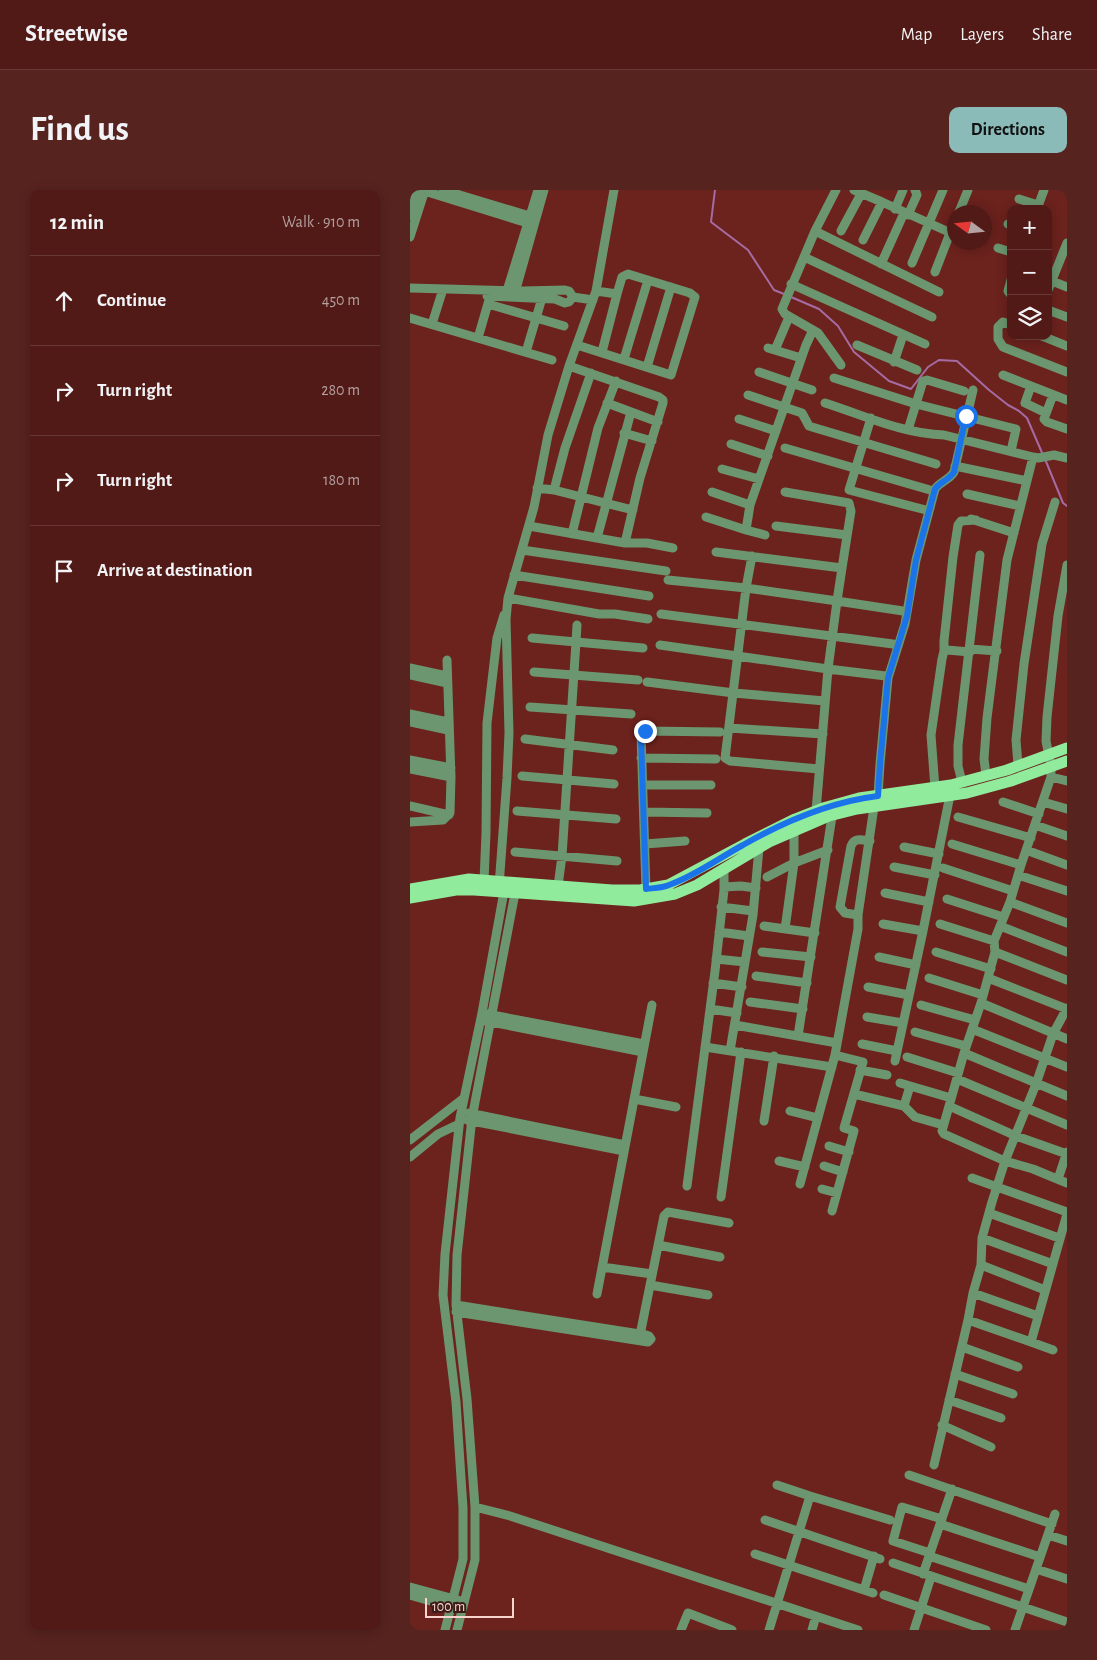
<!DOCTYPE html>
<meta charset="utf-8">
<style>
body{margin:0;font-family:"Alegreya Sans",sans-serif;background:#57231f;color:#f1f3f6}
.controls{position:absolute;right:15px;top:15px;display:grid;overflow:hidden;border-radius:10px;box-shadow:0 2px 12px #0003}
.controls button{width:45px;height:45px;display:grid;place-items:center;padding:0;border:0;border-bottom:1px solid #673835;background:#511a16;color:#f1f3f6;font:25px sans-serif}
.compass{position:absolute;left:537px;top:15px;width:45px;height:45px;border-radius:50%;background:#511a16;box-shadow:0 2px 12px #0003;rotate:285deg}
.scale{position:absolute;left:15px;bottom:12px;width:89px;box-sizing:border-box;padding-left:5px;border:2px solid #f9d4ce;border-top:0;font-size:14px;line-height:18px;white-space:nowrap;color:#f9d4ce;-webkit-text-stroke:4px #3b1a17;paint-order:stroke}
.stop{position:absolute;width:15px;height:15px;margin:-11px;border:4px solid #1a73e8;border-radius:50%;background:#fff}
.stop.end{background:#1a73e8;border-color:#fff;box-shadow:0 1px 5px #0008}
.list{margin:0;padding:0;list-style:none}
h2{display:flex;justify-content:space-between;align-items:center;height:65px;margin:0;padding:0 20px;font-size:21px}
h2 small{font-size:16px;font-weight:400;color:#b4a1a1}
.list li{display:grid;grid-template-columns:32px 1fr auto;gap:15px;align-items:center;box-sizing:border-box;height:90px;padding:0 20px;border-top:1px solid #673835}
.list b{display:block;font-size:19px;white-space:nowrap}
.list em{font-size:16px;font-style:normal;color:#b4a1a1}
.icon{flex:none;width:28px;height:28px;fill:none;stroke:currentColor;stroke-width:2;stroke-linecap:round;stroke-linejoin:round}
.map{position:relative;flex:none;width:657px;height:1440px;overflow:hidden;border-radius:10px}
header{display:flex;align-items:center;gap:30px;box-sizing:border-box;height:70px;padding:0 25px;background:#511a16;border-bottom:1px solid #673835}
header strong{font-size:24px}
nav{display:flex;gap:28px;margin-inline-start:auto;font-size:18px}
.intro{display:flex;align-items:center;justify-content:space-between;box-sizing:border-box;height:120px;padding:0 30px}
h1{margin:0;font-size:35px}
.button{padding:12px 22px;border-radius:10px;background:#8bbbb9;color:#111;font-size:18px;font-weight:700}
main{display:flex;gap:30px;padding:0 30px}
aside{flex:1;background:#511a16;border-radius:10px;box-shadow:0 2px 12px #0003}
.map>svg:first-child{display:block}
</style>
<header>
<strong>Streetwise</strong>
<nav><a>Map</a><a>Layers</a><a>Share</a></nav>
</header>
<div class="intro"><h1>Find us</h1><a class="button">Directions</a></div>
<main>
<aside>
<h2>12 min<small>Walk · 910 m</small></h2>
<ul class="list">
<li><svg class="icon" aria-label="ahead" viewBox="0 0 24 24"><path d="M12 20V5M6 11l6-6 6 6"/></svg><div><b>Continue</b></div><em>450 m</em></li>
<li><svg class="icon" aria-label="right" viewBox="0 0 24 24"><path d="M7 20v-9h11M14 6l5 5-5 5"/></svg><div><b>Turn right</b></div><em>280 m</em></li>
<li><svg class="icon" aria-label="right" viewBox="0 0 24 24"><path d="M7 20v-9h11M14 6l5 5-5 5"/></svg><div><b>Turn right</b></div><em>180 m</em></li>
<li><svg class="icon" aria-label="arrive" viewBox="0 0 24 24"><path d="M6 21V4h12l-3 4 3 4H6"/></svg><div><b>Arrive at destination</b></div></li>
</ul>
</aside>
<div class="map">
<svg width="657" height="1440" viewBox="0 0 657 1440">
<rect width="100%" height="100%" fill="#6c221d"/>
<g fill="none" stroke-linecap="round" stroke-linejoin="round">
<!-- stream -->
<path stroke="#a56ca4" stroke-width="2" d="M 305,0 L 301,32 L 338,60 L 364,100 L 374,104
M 381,107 L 409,119 L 428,136 L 444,162 L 479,191 L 501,199 L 518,177 L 529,170 L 547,171 L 579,200 L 598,215 L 609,221 L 617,228 L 633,265
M 635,269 L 653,313 L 657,316"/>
<!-- minor -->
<path stroke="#6b966f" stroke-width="9" d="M 11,0 L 124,35
M 33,0 L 123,27
M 426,0 L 405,41 L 372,119 L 375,124 L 408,143 L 431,175
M 444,0 L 472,12 L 453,50
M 609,9 L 628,15
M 472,12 L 541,43
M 485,19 L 493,0
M 627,19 L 634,0
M 549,22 L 558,0
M 498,25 L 507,5 L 505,0
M 0,26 L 7,0
M 598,34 L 601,35
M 405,41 L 529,102
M 431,41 L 451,4
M 0,47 L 15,0
M 588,58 L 601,62
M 394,67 L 522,127
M 502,73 L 533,0
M 471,74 L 494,23
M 525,82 L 544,33
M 601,90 L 598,101 L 601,105
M 642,91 L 657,97
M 381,94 L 515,154
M 0,98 L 113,101 L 155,100 L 159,101 L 163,107 L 183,110
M 638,100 L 657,53
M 96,104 L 128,0
M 77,106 L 145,109 L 155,113 L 159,112 L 163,107
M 104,106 L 134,0
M 78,114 L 154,136
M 638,120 L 657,127
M 0,128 L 142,170
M 22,134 L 33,99
M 601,135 L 593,132 L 588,137 L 588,149 L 593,157 L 657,182
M 632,146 L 657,156
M 68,148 L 79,110
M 167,155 L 261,185 L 285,107 L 280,103 L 218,84 L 212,87 L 207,104 L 186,101
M 447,155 L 507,180
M 358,158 L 391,168
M 365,160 L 379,127
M 116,162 L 132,108
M 192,162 L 207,104
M 214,169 L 238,90
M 484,172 L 493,145
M 237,177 L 261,97
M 349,182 L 402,200
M 593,185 L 657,210
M 424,188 L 506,214 L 606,239 L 601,261
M 621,196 L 615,213 L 636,223
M 338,205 L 392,223 L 399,236 L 402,237 L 526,274
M 643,205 L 634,229 L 637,232 L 657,239
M 197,213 L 248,232
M 415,213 C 453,225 493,244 534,245 L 623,267 L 628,268 L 644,265 L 657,268
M 461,228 L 439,300 L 516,320
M 329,229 L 366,241
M 498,240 L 513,191 L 517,190 L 554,201
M 214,243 L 242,251
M 321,254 L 358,266
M 375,258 L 520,300
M 545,276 L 617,291
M 312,279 L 349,289
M 127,298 L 144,300 L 223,320
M 144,300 L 155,258 L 181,183
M 302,302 L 340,315
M 375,302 L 439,313 L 441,321 L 432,378
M 557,304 L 610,316
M 296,327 L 336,340 L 340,315 L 396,155 L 403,140
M 561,329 L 604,343
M 119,336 L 215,353 L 230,288 L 253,213 L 253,210 L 249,207 L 159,176
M 366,336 L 437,345
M 336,340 L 355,345
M 162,344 L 188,238 L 206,191
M 187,348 L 221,222
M 215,353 L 237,353 L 263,358
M 112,360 L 256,381
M 342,366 L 336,398 L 315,568 L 320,571 L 409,579
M 657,375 L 648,426 L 637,527 L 636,551 L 641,576 L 641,587 L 611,675 L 600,712 L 584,751 L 585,762 L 571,813 L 554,863 L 532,941 L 534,944 L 595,971 L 623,979 L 657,993
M 104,385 L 239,406
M 258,390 L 336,398 L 427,411 L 432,378 L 306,362
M 98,408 L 189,424 L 205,424 L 238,429
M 251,424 L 483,454
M 167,435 L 166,452 L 233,458
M 122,448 L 166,452 L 152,666 L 148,696
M 250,455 L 418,479 L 406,621
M 560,459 L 587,461
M 534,461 L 534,451 L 543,367 L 548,335 L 551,331 L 566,330
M 0,478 L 37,486
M 124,482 L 228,490
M 0,485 L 37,493
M 476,486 L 418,479 L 427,411 L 493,421
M 237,492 L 324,503 L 415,511
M 120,517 L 221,524
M 0,524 L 38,532
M 0,532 L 38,540
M 319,538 L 413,544
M 115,549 L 203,560
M 231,568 L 306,569
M 0,570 L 41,578
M 608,575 L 606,550 L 614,474 L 632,354 L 645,312
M 0,579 L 41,587
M 576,585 L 574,569 L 577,528 L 597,370 L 623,267
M 112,586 L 204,594
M 641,587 L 657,591
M 552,592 L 548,576 L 548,555 L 570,365
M 233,595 L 301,595
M 525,598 L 521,545 L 532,469 L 534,461 L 537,460 L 560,462
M 468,606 L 470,574 L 478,488 L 495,434 L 506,370 L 525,299 C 530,292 539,290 544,282 L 563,200
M 593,612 L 629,624
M 633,612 L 657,619
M 0,616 L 39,625
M 107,621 L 206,629
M 234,622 L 297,623
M 548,627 L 621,648
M 0,632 L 33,630 L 40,623 L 41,587 L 37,470
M 625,635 L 657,646
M 235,654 L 275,651
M 542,654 L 611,675
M 494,657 L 529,664
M 616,660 L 657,675
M 105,662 L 207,671
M 484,677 L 525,685
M 533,678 L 603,701
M 608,685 L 657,701
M 357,687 L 384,673 L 418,660
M 74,691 L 76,643 L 77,533 L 87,448 L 94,425
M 89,696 L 97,588 L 99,543 L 96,429 L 98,408 L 124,317 L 138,245 L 159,176 L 186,101 L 204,0
M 314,697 L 331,696 L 346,698
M 236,699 L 231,544 L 235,541 L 310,542
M 475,703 L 519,712
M 537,709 L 593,727
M 600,712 L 657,733
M 311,717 L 343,721
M 448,725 L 435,723 L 430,717 L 441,656 C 445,647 452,650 460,651
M 473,734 L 513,741
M 530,734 L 584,751
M 354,736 L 405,743
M 590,736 L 657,762
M 375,739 L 384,673 L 384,641
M 309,742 L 339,746
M 352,762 L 401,767
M 526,762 L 581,779
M 585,762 L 657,790
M 469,767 L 506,775
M 306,769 L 335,772
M 346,786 L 397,793
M 519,788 L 573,805
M 578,788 L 657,819
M 303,793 L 332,797
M 458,797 L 499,805
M 340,812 L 393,819
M 571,813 L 657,849
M 511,815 L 565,830
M 300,819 L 327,823
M 77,824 L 234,854
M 457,827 L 493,833
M 76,831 L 233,862
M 325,835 L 427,853
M 562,839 L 657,877
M 505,842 L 556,856
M 388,846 L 423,620
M 452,854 L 487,861
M 295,857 L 422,877
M 320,861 L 343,725 L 349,658
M 554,863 L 657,906
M 497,867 L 548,883
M 485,871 L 513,741 L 541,600
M 450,880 L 477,885
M 547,889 L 657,935
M 490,893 L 541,908
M 444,904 L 494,916 L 505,927 L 533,935
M 224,909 L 266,917
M 494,916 L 500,896
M 539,916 L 606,946 L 657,964
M 380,921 L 408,928
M 59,923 L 215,955
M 57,930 L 214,961
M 354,931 L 364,866
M 0,950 L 54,908
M 419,956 L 439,962
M 0,967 L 28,944 L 49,934
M 369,971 L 395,977
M 414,976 L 433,982
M 562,988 L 657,1022
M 648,989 L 657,962
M 390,994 L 425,865 L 448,739 L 448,725 L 464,617
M 277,996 L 305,781 L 314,700 L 314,678
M 412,999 L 427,1003
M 311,1007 L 331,862
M 422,1021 L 444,941 L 434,938 L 453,872 L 425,865
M 579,1023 L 649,1048
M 572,1048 L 643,1074
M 248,1055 L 310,1067
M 571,1075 L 635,1100
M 192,1077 L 242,1084
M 240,1095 L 298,1105
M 563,1103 L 628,1126
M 187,1104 L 242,815
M 46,1115 L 236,1145 L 239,1146 L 241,1149 L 238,1152 L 46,1122
M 558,1130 L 621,1152
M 229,1150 L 254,1026 L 258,1022 L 319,1033
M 552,1157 L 608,1177
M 643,1160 L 621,1152 L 657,1024
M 545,1184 L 603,1204
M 539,1210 L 591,1228
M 532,1235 L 581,1257
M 524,1275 L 558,1130 L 563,1103 L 571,1075 L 572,1048 L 582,1012 L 595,971 L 626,894 L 643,844 L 657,818
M 499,1285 L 642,1334
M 367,1295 L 400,1306 L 480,1330
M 65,1317 L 100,1326 L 448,1440
M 355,1330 L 470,1369
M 530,1334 L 630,1367
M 638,1345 L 657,1351
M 520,1363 L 483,1351 L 492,1317 L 532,1329
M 345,1364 L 463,1403
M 519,1366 L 619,1399
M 483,1373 L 657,1432
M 626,1379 L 657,1389
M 513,1384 L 542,1299
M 0,1397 L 48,1410
M 454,1400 L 464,1366
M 0,1405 L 45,1418
M 474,1405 L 576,1440
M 35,1440 L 53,1369 L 53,1318 L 46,1212 L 33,1105 L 35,1064 L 50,928 L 72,823 L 95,696
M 47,1440 L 65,1370 L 65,1317 L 57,1209 L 46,1115 L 47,1065 L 62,928 L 106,698
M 271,1440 L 278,1423 L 322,1440
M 359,1440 L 400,1306
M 402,1440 L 406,1426
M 504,1440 L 521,1387
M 605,1440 L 645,1324"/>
<!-- major -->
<path stroke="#90eb9c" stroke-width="11" d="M 0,699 L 59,689 L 202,700 L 230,700 L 258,695 L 335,654 L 385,629 L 413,618 L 449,608 L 541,595 L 597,580 L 657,558
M 0,708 L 46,700 L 64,700 L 224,711 L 265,704 L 287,695 L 359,652 L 419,626 L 447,619 L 557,603 L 601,591 L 657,571"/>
</g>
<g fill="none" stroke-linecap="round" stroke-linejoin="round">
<!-- route -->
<path stroke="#1a73e8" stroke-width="6" d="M 235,541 L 232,542 L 231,547 L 236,699 C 244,698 252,698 259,695 C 285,686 309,668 333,655 C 375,631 420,612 468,606 L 470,574 L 478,488 L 497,426 L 506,370 L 525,299 C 530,292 539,290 544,282 L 556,226"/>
</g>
</svg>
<div class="controls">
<button>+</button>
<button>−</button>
<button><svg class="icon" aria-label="layers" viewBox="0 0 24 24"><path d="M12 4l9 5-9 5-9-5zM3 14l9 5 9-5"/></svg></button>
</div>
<svg class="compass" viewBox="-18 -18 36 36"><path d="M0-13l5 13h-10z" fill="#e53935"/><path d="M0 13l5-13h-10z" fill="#b4a1a1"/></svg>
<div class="scale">100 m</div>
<div class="stop" style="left:556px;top:226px"></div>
<div class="stop end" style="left:235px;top:541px"></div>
</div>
</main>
